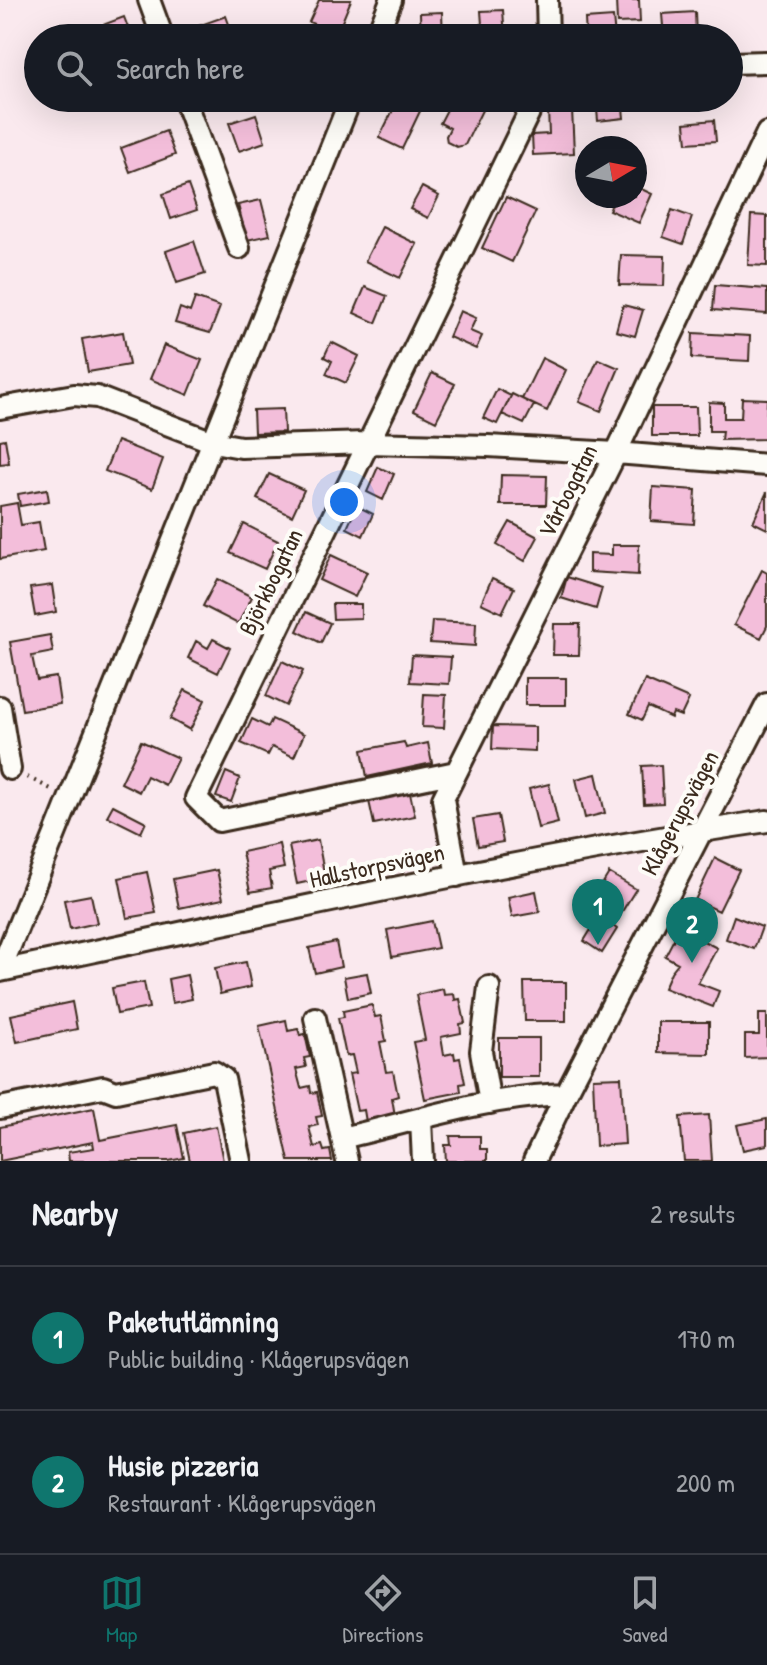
<!DOCTYPE html>
<meta charset="utf-8">
<style>
body{margin:0;font-family:"Patrick Hand",sans-serif;background:#242831;color:#f1f3f6}
.compass{position:absolute;left:575px;top:136px;width:72px;height:72px;border-radius:50%;background:#171b24;box-shadow:0 8px 32px #0002;rotate:80deg}
.you{position:absolute;left:344px;top:502px;width:28px;height:28px;margin:-20px;border:6px solid #fff;border-radius:50%;background:#1a73e8;box-shadow:0 0 0 12px #1a73e833}
.badge{display:grid;place-items:center;width:52px;height:52px;border-radius:50%;background:#0f766e;color:#fff;font-size:26px;font-weight:700}
.pin{position:absolute;translate:-50% -66px;filter:drop-shadow(0 2px 4px #0008)}
.pin::after{content:'';position:absolute;top:42px;width:28px;height:24px;background:inherit;clip-path:polygon(0 0,100% 0,50% 100%)}
.list{margin:0;padding:0;list-style:none}
h2{display:flex;justify-content:space-between;align-items:center;height:104px;margin:0;padding:0 32px;font-size:34px}
h2 small{font-size:26px;font-weight:400;color:#9ea1a6}
.list li{display:grid;grid-template-columns:52px 1fr auto;gap:24px;align-items:center;box-sizing:border-box;height:144px;padding:0 32px;border-top:2px solid #363941}
.list b{display:block;font-size:30px;white-space:nowrap}
.list p{margin:0;font-size:26px;white-space:nowrap;color:#9ea1a6}
.list em{font-size:26px;font-style:normal;color:#9ea1a6}
.icon{flex:none;width:44px;height:44px;fill:none;stroke:currentColor;stroke-width:2;stroke-linecap:round;stroke-linejoin:round}
.map{position:relative;flex:none;width:767px;height:1161px;overflow:hidden}
.search{position:absolute;background:#171b24;box-shadow:0 8px 32px #0002;left:24px;right:24px;top:24px;height:88px;display:flex;align-items:center;gap:20px;box-sizing:border-box;padding:0 28px;border-radius:44px;color:#9ea1a6;font-size:30px}
.sheet{height:392px;background:#171b24}
nav{display:flex;justify-content:space-around;align-items:center;box-sizing:border-box;height:112px;border-top:2px solid #363941;background:#171b24;font-size:22px;color:#9ea1a6}
nav a{display:grid;justify-items:center;gap:4px}
nav .on{color:#0f766e}
.map>svg:first-child{display:block}
</style>
<div class="map">
<svg width="767" height="1161" viewBox="0 0 767 1161">
<rect width="100%" height="100%" fill="#fae9ee"/>
<filter id="ink" filterUnits="userSpaceOnUse"><feTurbulence type="fractalNoise" baseFrequency=".0125" numOctaves="2"/><feDisplacementMap in="SourceGraphic" scale="16" xChannelSelector="R" yChannelSelector="G"/><feConvolveMatrix kernelMatrix="1 2 1 2 8 2 1 2 1" color-interpolation-filters="sRGB"/></filter>
<g filter="url(#ink)">
<!-- building -->
<path fill="#f3beda" stroke="#3b2a1e" stroke-width="2" d="M 319,0 L 351,0 L 337,34 L 309,22 Z
M 616,0 L 639,0 L 640,22 L 617,23 Z
M 503,10 L 505,37 L 483,38 L 481,11 Z
M 442,12 L 443,38 L 421,38 L 420,13 Z
M 695,12 L 696,38 L 664,38 L 662,14 Z
M 226,16 L 234,38 L 199,38 L 195,27 Z
M 124,17 L 132,38 L 105,38 L 100,26 Z
M 613,17 L 615,38 L 586,38 L 585,19 Z
M 126,98 L 154,98 L 154,100 L 130,109 Z
M 399,98 L 422,107 L 402,149 L 379,138 Z
M 453,98 L 488,98 L 465,145 L 457,147 L 447,142 L 446,136 L 450,128 L 440,123 Z
M 596,98 L 622,98 L 624,118 L 598,121 Z
M 572,109 L 574,153 L 533,155 L 532,135 L 549,134 L 548,110 Z
M 256,114 L 265,142 L 239,151 L 229,123 Z
M 714,120 L 716,141 L 687,143 L 685,123 Z
M 166,131 L 175,155 L 130,172 L 121,148 Z
M 188,185 L 197,210 L 171,219 L 163,194 Z
M 635,186 L 652,194 L 639,223 L 609,210 L 616,196 L 635,196 Z
M 422,187 L 439,196 L 428,218 L 410,209 Z
M 506,197 L 536,211 L 512,262 L 482,248 Z
M 261,200 L 270,235 L 247,240 L 238,205 Z
M 672,210 L 692,217 L 683,244 L 663,237 Z
M 751,215 L 767,216 L 767,266 L 748,265 Z
M 382,227 L 417,244 L 400,278 L 365,261 Z
M 194,241 L 205,274 L 177,283 L 166,251 Z
M 621,255 L 665,256 L 664,286 L 619,285 Z
M 715,285 L 767,289 L 767,314 L 713,310 Z
M 365,287 L 387,296 L 376,323 L 354,313 Z
M 195,298 L 220,307 L 210,333 L 175,323 L 180,308 L 190,312 Z
M 623,305 L 643,310 L 635,336 L 616,331 Z
M 460,311 L 476,318 L 470,331 L 482,336 L 476,349 L 449,337 Z
M 123,332 L 129,365 L 88,372 L 82,339 Z
M 693,333 L 750,336 L 749,361 L 692,358 Z
M 331,342 L 359,356 L 346,383 L 326,374 L 332,361 L 324,357 Z
M 164,345 L 202,360 L 188,395 L 150,379 Z
M 542,358 L 566,370 L 547,411 L 522,399 Z
M 598,359 L 619,368 L 601,411 L 579,402 Z
M 432,373 L 455,384 L 436,421 L 414,410 Z
M 497,389 L 511,396 L 497,424 L 483,418 Z
M 512,394 L 534,405 L 524,424 L 502,414 Z
M 742,398 L 767,399 L 766,439 L 721,440 L 722,431 L 709,431 L 709,402 L 724,403 L 724,418 L 741,418 Z
M 652,407 L 696,407 L 697,436 L 652,436 Z
M 283,409 L 284,432 L 254,433 L 253,410 Z
M 5,439 L 9,463 L 0,464 L 0,440 Z
M 117,441 L 163,459 L 152,489 L 105,471 Z
M 378,467 L 394,474 L 383,500 L 367,492 Z
M 269,474 L 304,490 L 292,516 L 257,499 Z
M 501,475 L 547,476 L 546,505 L 500,505 Z
M 653,487 L 696,490 L 694,524 L 651,521 Z
M 47,489 L 49,501 L 20,506 L 18,494 Z
M 767,492 L 767,529 L 753,522 Z
M 17,503 L 21,525 L 39,522 L 44,551 L 0,559 L 0,506 Z
M 357,506 L 373,514 L 363,536 L 347,528 Z
M 510,522 L 538,537 L 525,561 L 497,545 Z
M 244,524 L 278,541 L 265,569 L 230,553 Z
M 612,545 L 639,545 L 638,575 L 589,572 L 589,554 L 612,555 Z
M 331,555 L 367,572 L 355,597 L 319,580 Z
M 762,570 L 767,573 L 767,626 L 761,638 L 734,625 Z
M 567,577 L 602,588 L 596,609 L 561,598 Z
M 492,578 L 514,588 L 502,613 L 481,603 Z
M 217,579 L 252,597 L 238,624 L 203,606 Z
M 52,585 L 56,612 L 35,616 L 30,588 Z
M 332,604 L 361,604 L 361,618 L 333,619 Z
M 306,612 L 330,623 L 321,643 L 297,631 Z
M 432,621 L 476,623 L 475,646 L 430,643 Z
M 554,624 L 580,624 L 579,655 L 553,655 Z
M 50,635 L 53,652 L 32,656 L 37,680 L 56,677 L 60,704 L 22,710 L 10,642 Z
M 213,639 L 230,648 L 218,673 L 188,658 L 196,641 L 208,648 Z
M 412,655 L 451,657 L 449,684 L 410,682 Z
M 282,661 L 303,671 L 286,706 L 266,696 Z
M 525,678 L 566,678 L 566,705 L 525,705 Z
M 645,680 L 689,699 L 681,716 L 673,713 L 671,718 L 648,707 L 642,720 L 629,714 Z
M 185,690 L 205,700 L 190,730 L 170,719 Z
M 424,694 L 446,695 L 444,728 L 422,727 Z
M 252,719 L 268,727 L 272,719 L 304,734 L 294,757 L 272,747 L 268,755 L 241,743 Z
M 493,726 L 535,727 L 535,751 L 492,749 Z
M 141,741 L 178,758 L 165,785 L 147,776 L 139,792 L 121,783 Z
M 404,742 L 406,748 L 428,743 L 432,763 L 367,777 L 362,750 Z
M 661,765 L 663,803 L 644,804 L 642,766 Z
M 226,772 L 240,778 L 231,802 L 216,797 Z
M 596,774 L 605,813 L 585,818 L 576,779 Z
M 549,784 L 558,823 L 538,828 L 529,789 Z
M 410,793 L 415,816 L 374,824 L 369,801 Z
M 113,805 L 146,822 L 141,833 L 107,816 Z
M 498,815 L 503,842 L 478,846 L 473,819 Z
M 318,840 L 325,878 L 297,884 L 289,846 Z
M 279,844 L 284,868 L 269,871 L 272,888 L 250,892 L 242,852 Z
M 715,858 L 739,870 L 719,911 L 695,900 Z
M 217,870 L 223,899 L 179,908 L 173,879 Z
M 147,872 L 156,913 L 127,918 L 119,878 Z
M 609,873 L 636,889 L 613,926 L 617,929 L 602,953 L 584,941 L 598,918 L 586,911 Z
M 536,891 L 540,912 L 512,917 L 508,897 Z
M 91,895 L 97,923 L 70,929 L 64,900 Z
M 734,916 L 762,927 L 754,949 L 726,939 Z
M 432,921 L 438,948 L 392,957 L 387,930 Z
M 677,933 L 690,940 L 692,935 L 717,948 L 698,983 L 719,991 L 713,1007 L 664,988 L 671,972 L 678,963 L 665,956 Z
M 336,942 L 341,967 L 315,973 L 309,948 Z
M 246,962 L 251,987 L 220,994 L 215,968 Z
M 367,973 L 371,993 L 348,998 L 344,977 Z
M 187,975 L 192,999 L 172,1003 L 168,979 Z
M 144,982 L 149,1008 L 117,1014 L 112,988 Z
M 524,982 L 566,982 L 566,1021 L 525,1021 Z
M 443,989 L 444,995 L 454,994 L 455,1000 L 460,999 L 465,1023 L 460,1024 L 461,1033 L 441,1037 L 444,1055 L 454,1053 L 455,1059 L 460,1058 L 465,1083 L 460,1084 L 461,1092 L 425,1099 L 413,1042 L 425,1040 L 416,995 Z
M 72,1002 L 77,1029 L 17,1042 L 11,1015 Z
M 372,1005 L 375,1017 L 381,1016 L 386,1041 L 380,1042 L 386,1072 L 393,1071 L 398,1096 L 392,1098 L 395,1116 L 366,1122 L 364,1110 L 357,1111 L 349,1074 L 356,1073 L 352,1055 L 346,1056 L 338,1018 L 344,1017 L 343,1011 Z
M 759,1014 L 767,1014 L 767,1057 L 745,1058 L 745,1035 L 759,1035 Z
M 286,1020 L 288,1031 L 298,1029 L 300,1035 L 305,1034 L 310,1057 L 304,1058 L 306,1067 L 296,1069 L 301,1088 L 310,1086 L 311,1093 L 317,1092 L 322,1116 L 316,1117 L 318,1125 L 309,1127 L 314,1147 L 322,1145 L 324,1151 L 330,1150 L 332,1161 L 289,1161 L 259,1026 Z
M 658,1022 L 709,1022 L 709,1054 L 658,1053 Z
M 499,1038 L 539,1038 L 539,1077 L 499,1077 Z
M 621,1077 L 625,1144 L 596,1146 L 593,1078 Z
M 94,1108 L 100,1140 L 177,1125 L 184,1158 L 169,1161 L 69,1161 L 68,1152 L 94,1148 L 93,1142 L 0,1161 L 0,1127 Z
M 709,1115 L 712,1161 L 684,1161 L 680,1117 Z
M 767,1119 L 767,1145 L 743,1150 L 737,1125 Z
M 216,1126 L 223,1161 L 190,1161 L 184,1133 Z
M 450,1136 L 480,1136 L 480,1149 L 487,1149 L 487,1161 L 446,1161 L 445,1145 L 451,1145 Z"/>
<g fill="none" stroke-linecap="round" stroke-linejoin="round">
<!-- minor casing -->
<g stroke="#3b2a1e" stroke-width="26">
<path id="minor" d="M 149,0 L 163,38
M 547,0 L 548,38
M 376,38 L 391,0
M 729,63 L 767,62
M 184,98 L 239,248
M 0,408 L 74,395 L 97,397 L 213,442 L 241,447 L 367,443 L 488,446 L 616,453 L 767,465
M 0,707 L 10,769
M 456,772 L 219,821 L 196,798 L 536,98
M 457,876 L 443,799 L 616,453 L 767,133
M 0,971 L 351,98
M 0,971 C 255,918 509,859 767,821
M 489,987 L 481,1051 L 490,1103
M 315,1018 L 347,1161
M 0,1108 L 103,1087 L 116,1092 L 214,1072 L 224,1079 L 241,1161
M 421,1120 L 423,1161
M 342,1138 C 415,1121 490,1096 566,1094
M 534,1161 L 566,1094 L 767,704"/>
</g>
<!-- path -->
<path stroke="#3b2a1e" stroke-width="4" stroke-dasharray="2 6" stroke-linecap="butt" d="M 27,777 L 55,791"/>
<!-- minor -->
<use href="#minor" stroke="#fdfcf7" stroke-width="20"/>
</g>
</g>
<g text-anchor="middle" stroke-width="8" stroke-linejoin="round" paint-order="stroke">
<!-- street labels -->
<g font-size="24" fill="#3b2a1e" stroke="#fdfcf7">
<text transform="translate(568 491) rotate(-63)" y="8">Vårbogatan</text>
<text transform="translate(271 582) rotate(-64)" y="8">Björkbogatan</text>
<text transform="translate(680 813) rotate(-62)" y="8">Klågerupsvägen</text>
<text transform="translate(377 866) rotate(-12)" y="8">Hallstorpsvägen</text>
</g>
</g>
</svg>
<svg class="compass" viewBox="-18 -18 36 36"><path d="M0-13l5 13h-10z" fill="#e53935"/><path d="M0 13l5-13h-10z" fill="#9ea1a6"/></svg>
<div class="you"></div>
<div class="pin badge" style="left:598px;top:945px">1</div>
<div class="pin badge" style="left:692px;top:963px">2</div>
<div class="search"><svg class="icon" aria-label="search" viewBox="0 0 24 24"><circle cx="10" cy="10" r="6"/><path d="M15 15l6 6"/></svg>Search here</div>
</div>
<section class="sheet">
<h2>Nearby<small>2 results</small></h2>
<ul class="list">
<li><span class="badge">1</span><div><b>Paketutlämning</b><p>Public building · Klågerupsvägen</p></div><em>170 m</em></li>
<li><span class="badge">2</span><div><b>Husie pizzeria</b><p>Restaurant · Klågerupsvägen</p></div><em>200 m</em></li>
</ul>
</section>
<nav>
<a class="on"><svg class="icon" aria-label="map" viewBox="0 0 24 24"><path d="M3 6l6-2 6 2 6-2v14l-6 2-6-2-6 2zM9 4v14M15 6v14"/></svg>Map</a>
<a><svg class="icon" aria-label="directions" viewBox="0 0 24 24"><path d="M12 3l9 9-9 9-9-9zM9 14v-3h6M13 9l2 2-2 2"/></svg>Directions</a>
<a><svg class="icon" aria-label="saved" viewBox="0 0 24 24"><path d="M7 4h10v16l-5-4-5 4z"/></svg>Saved</a>
</nav>
